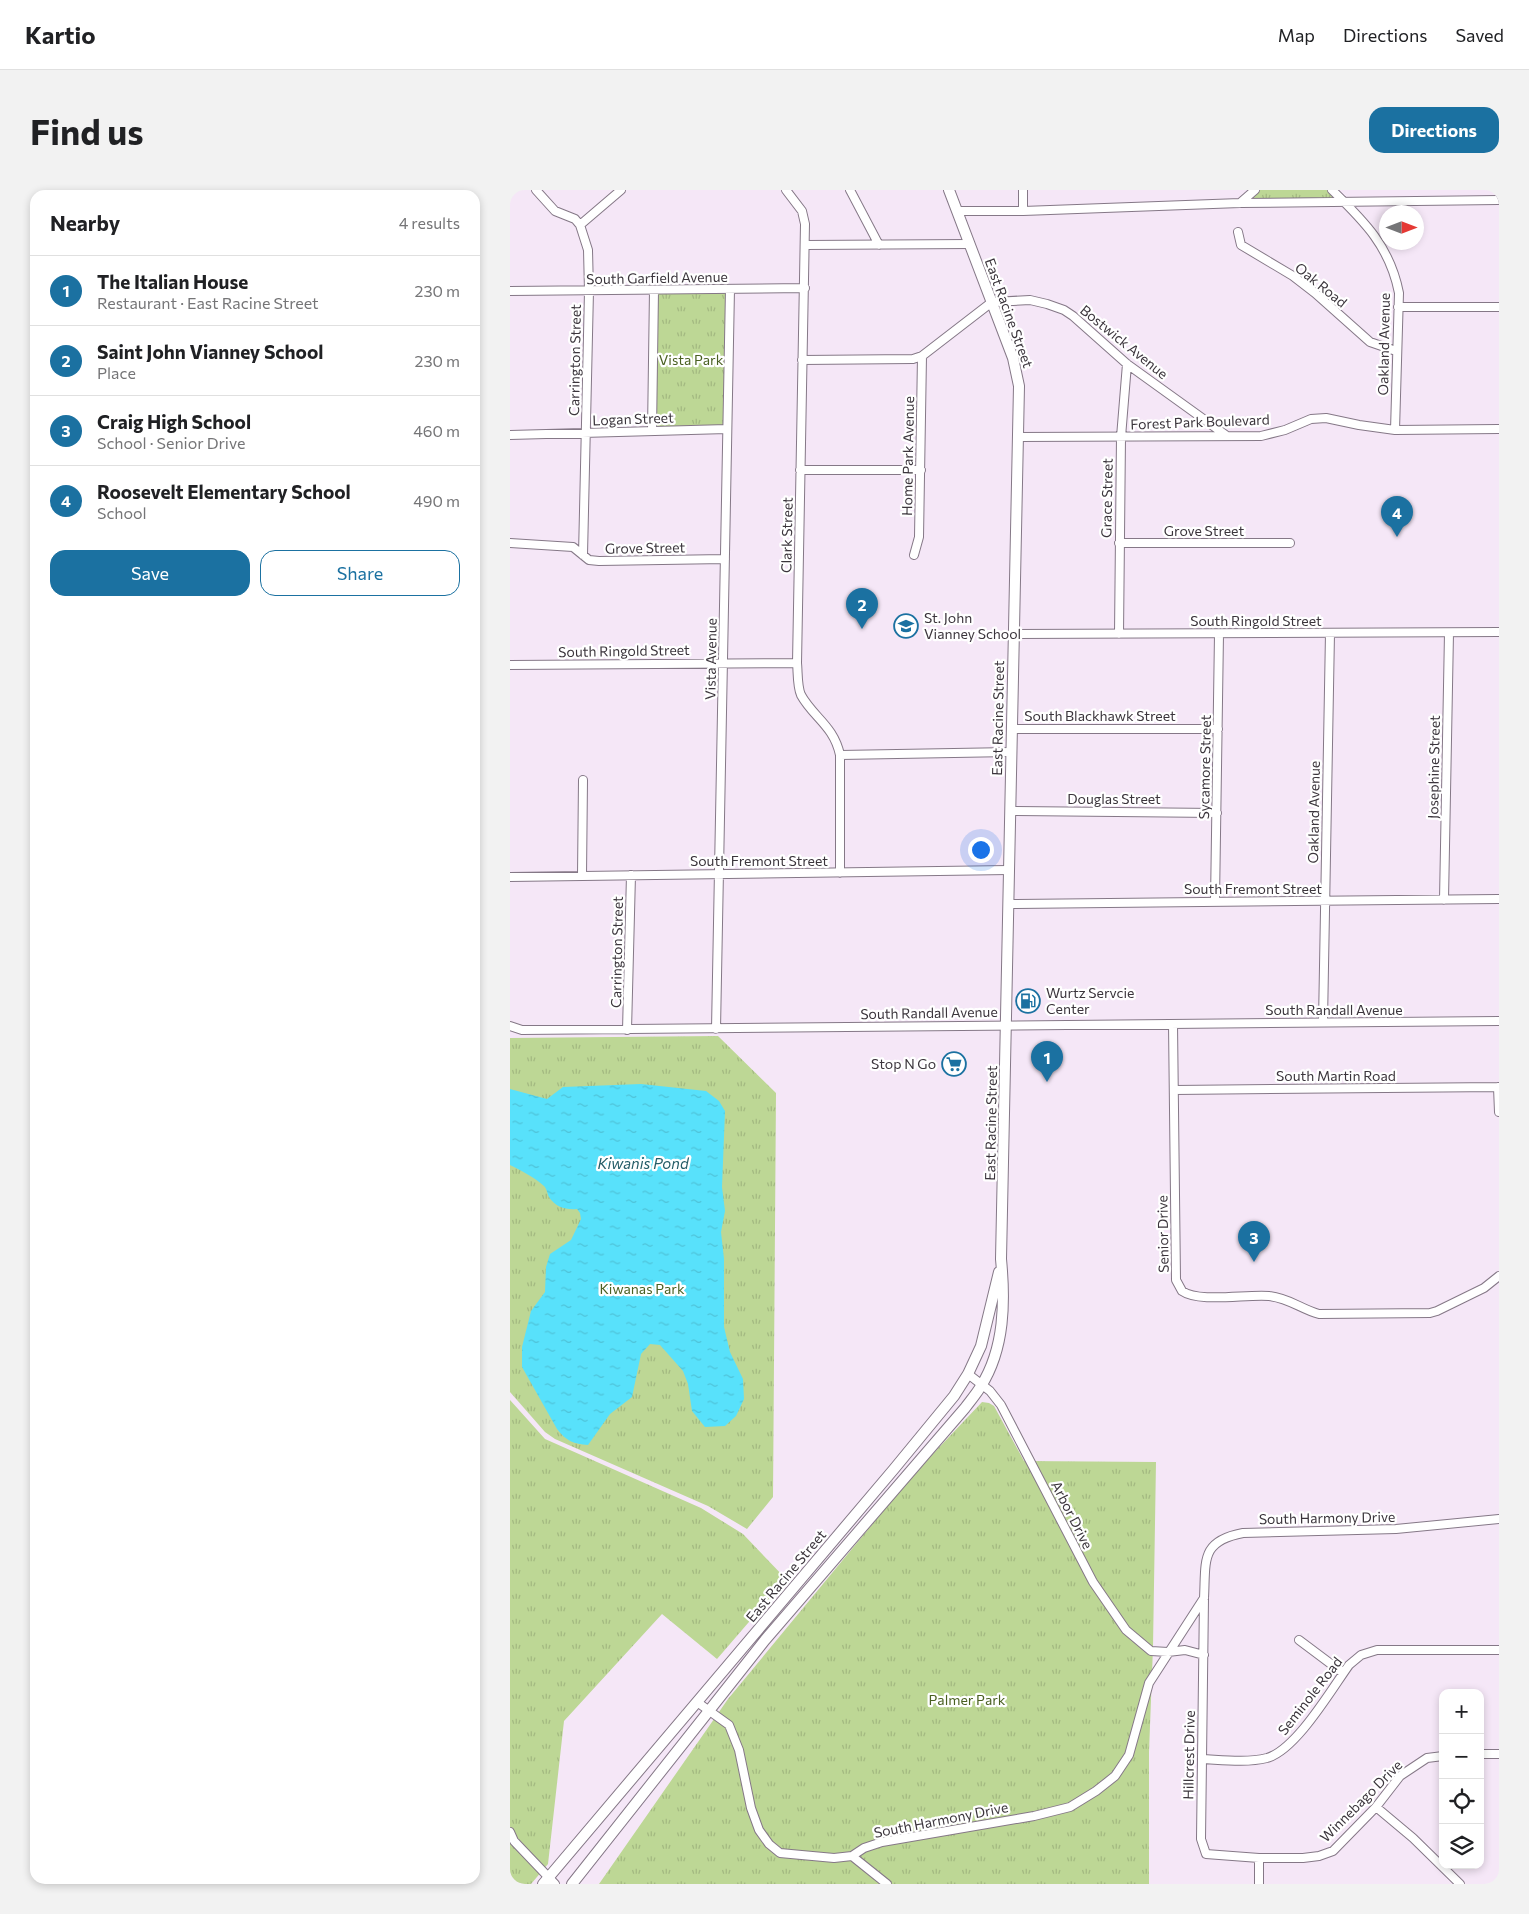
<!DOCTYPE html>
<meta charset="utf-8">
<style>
body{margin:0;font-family:Commissioner,sans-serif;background:#f2f2f2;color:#202124}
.controls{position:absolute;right:15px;bottom:15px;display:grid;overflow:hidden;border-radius:10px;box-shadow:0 2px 8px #0003}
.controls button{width:45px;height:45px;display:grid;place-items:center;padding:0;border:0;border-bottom:1px solid #e0e0e0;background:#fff;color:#202124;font:25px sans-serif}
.compass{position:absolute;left:869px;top:15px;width:45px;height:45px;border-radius:50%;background:#fff;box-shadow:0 2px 8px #0003;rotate:90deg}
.you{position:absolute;left:470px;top:659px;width:18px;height:18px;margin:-12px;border:4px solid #fff;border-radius:50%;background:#1a73e8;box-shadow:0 0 0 8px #1a73e833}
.badge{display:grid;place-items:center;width:32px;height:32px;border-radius:50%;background:#1b71a1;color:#fff;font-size:16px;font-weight:700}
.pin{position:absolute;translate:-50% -41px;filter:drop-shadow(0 1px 2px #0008)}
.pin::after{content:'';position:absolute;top:26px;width:18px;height:15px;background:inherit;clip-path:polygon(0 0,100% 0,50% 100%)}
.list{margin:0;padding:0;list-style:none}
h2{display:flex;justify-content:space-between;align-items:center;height:65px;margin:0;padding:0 20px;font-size:21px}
h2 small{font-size:16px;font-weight:400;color:#757577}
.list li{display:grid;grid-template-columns:32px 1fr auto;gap:15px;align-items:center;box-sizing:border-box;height:70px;padding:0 20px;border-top:1px solid #e0e0e0}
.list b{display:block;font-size:19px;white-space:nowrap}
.list p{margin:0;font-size:16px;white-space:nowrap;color:#757577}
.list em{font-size:16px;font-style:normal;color:#757577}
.actions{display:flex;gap:10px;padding:15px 20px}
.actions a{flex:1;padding:11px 0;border:1px solid #1b71a1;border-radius:15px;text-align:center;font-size:18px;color:#1b71a1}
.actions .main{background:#1b71a1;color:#fff}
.icon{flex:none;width:28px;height:28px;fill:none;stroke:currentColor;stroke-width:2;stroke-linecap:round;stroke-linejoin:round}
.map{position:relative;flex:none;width:989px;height:1694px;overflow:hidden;border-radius:15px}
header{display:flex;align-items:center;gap:30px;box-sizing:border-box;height:70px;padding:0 25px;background:#fff;border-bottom:1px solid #e0e0e0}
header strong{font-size:24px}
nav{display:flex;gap:28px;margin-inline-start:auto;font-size:18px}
.intro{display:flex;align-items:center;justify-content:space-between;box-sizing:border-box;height:120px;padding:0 30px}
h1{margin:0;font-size:35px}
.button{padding:12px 22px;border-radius:15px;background:#1b71a1;color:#fff;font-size:18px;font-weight:700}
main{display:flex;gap:30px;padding:0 30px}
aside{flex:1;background:#fff;border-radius:15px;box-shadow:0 2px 8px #0003}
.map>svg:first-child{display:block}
</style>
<header>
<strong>Kartio</strong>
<nav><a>Map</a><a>Directions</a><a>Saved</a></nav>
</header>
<div class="intro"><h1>Find us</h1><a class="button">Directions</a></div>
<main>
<aside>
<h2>Nearby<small>4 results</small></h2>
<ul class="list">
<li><span class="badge">1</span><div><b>The Italian House</b><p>Restaurant · East Racine Street</p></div><em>230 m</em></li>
<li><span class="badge">2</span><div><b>Saint John Vianney School</b><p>Place</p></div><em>230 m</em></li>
<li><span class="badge">3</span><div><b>Craig High School</b><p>School · Senior Drive</p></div><em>460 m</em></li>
<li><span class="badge">4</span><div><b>Roosevelt Elementary School</b><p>School</p></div><em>490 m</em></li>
</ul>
<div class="actions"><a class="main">Save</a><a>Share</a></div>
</aside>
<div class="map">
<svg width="989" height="1694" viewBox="0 0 989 1694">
<defs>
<pattern id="grass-tufts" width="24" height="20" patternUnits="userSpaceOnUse" patternTransform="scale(1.25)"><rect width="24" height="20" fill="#bdd795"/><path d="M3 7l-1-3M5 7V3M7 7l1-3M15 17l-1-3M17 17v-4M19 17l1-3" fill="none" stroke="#a3b981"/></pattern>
<pattern id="water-ripples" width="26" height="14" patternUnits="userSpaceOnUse" patternTransform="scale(1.25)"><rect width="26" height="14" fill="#58e1fb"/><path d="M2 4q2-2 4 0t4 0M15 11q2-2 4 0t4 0" fill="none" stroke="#4ec2d8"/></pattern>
</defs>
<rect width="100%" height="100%" fill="#f5e7f7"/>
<!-- grass -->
<path fill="url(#grass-tufts)" d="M 745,0 L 822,0 L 835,13 L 730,13 Z
M 220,99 L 217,239 L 142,241 L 144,100 Z
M 208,846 L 266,903 L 263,1307 L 237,1339 L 198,1316 L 45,1249 L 35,1242 L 0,1202 L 0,848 Z
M 0,1210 L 35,1249 L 191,1318 L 233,1344 L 276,1389 L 207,1469 L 152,1424 L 54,1531 L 38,1674 L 21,1694 L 0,1694 Z
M 472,1212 L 479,1213 L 484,1216 L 514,1271 L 646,1272 L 643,1457 L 639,1562 L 639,1694 L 89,1694 L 218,1509 L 403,1285 Z"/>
<!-- water -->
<path fill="url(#water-ripples)" d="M 131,894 L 196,901 L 209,911 L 215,921 L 212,997 L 215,1021 L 211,1042 L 214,1069 L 214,1137 L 220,1162 L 233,1189 L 234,1209 L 226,1226 L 215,1236 L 195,1237 L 182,1221 L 178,1194 L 173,1181 L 150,1155 L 140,1154 L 131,1164 L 122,1207 L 100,1224 L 78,1255 C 64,1254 56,1251 47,1239 L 12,1177 L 12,1157 L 21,1121 L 35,1102 L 36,1077 L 40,1064 L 61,1050 L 71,1029 L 70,1023 L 67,1019 C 56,1020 45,1017 39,1007 C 37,1003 37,999 34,996 C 24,987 12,981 0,975 L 0,899 L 37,909 L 53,897 Z"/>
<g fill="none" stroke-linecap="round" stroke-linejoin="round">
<!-- minor casing -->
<g stroke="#857887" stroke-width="10">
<path id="minor" d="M 26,0 L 45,21 L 65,29 L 70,35 L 78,60 L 79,101 L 73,365
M 276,0 L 292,21 L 295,34 L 287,473 C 288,482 287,496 291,505 C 303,527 324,536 330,565 L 330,683
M 340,0 L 369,55
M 822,0 C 855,32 880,57 889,103 L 885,240
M 730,13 L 745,0
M 447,21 L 513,21 L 730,13 L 989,10
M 513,21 L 513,0
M 70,35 L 111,0
M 728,42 L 731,55 L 783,86 L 805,103 L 860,152 L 886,161
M 295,55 L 460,54
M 0,101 L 295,98
M 888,117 L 989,117
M 292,170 L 403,169 L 412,166 L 482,112 L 520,110 L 537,114 L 554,120 L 563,126 L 617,174 L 717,246
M 142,241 L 144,100
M 0,245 L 217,239
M 508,247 L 751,246 L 775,240 L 801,229 L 816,228 L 849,235 L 885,240 L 989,239
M 290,280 L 411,280
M 0,353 L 63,357 L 79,370 L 89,371 L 215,369
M 609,353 L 780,353
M 404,365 L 409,347 L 412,166
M 503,444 L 989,442
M 609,444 L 611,247 L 617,174
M 0,475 L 287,473
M 501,539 L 708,539
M 330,565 L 501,562
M 500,621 L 707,623
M 72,685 L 73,590
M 0,687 L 499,680
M 934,710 L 939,443
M 705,711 L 709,444
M 498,714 L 989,709
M 813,832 L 820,443
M 663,834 L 666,1090 L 672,1101 C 689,1113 736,1104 759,1106 C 779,1108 791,1119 809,1124 L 920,1123 L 927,1121 L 974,1098 L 989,1086
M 0,836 L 12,840 L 989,831
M 206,839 L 220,99
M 117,840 L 121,685
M 988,897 L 989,922
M 664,900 L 989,897
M 458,1184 L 480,1201 L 491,1215 L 583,1392 L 616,1440 L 641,1461 L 658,1462 L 675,1460 L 694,1465
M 789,1450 L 833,1483
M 187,1512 L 219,1535 L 229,1560 L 241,1618 L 249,1640 L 259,1654 L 270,1663 L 324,1668 L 342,1666 L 354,1658 L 372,1652 L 524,1626 L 560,1617 L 586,1601 L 605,1586 L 619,1565 L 639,1493 L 694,1408
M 970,1564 L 989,1564
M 933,1566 L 917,1568 L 890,1586 L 866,1617 L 823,1661 L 809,1666 L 793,1668 L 749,1668 L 696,1664 L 691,1649 L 694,1408 C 696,1371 690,1351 733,1343 L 886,1339 L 989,1329
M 692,1569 C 713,1570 736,1573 757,1568 C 786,1560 821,1500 839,1475 L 851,1465 L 867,1460 L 989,1460
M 866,1617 L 903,1648 L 950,1694
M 0,1642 L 4,1651 L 45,1694
M 342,1666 L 377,1694
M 749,1668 L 749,1694"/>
</g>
<!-- major casing -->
<g stroke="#857887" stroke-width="12">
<path id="major" d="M 33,1694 L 384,1279 L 444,1206 L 458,1184 L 471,1156 L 489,1082
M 62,1694 L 255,1450 L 455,1218 C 461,1210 467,1203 471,1196 C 495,1158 495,1111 491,1069 L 509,196 L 503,168 L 439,0"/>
</g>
<!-- minor -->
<use href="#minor" stroke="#fff" stroke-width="8"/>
<!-- major -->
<use href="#major" stroke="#fff" stroke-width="10"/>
</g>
<!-- icons -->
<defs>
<g id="school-ring" transform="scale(1.25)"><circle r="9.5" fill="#fff" stroke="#1b71a1" stroke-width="1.5"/><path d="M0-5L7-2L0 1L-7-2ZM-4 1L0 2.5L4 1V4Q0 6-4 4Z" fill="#1b71a1"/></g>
<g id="fuel-ring" transform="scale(1.25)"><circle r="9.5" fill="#fff" stroke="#1b71a1" stroke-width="1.5"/><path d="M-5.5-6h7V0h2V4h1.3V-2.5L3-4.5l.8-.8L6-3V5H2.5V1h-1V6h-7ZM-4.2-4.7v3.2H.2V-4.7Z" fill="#1b71a1"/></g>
<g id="supermarket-ring" transform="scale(1.25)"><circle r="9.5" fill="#fff" stroke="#1b71a1" stroke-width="1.5"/><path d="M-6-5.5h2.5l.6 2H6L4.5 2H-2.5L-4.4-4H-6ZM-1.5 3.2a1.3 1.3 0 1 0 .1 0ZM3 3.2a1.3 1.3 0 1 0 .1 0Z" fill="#1b71a1"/></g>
</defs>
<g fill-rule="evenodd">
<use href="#school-ring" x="396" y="436"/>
<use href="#fuel-ring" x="518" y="811"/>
<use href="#supermarket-ring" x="444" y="874"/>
</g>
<g text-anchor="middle" stroke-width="4.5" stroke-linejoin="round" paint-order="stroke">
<!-- street labels -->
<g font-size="14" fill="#3b353c" stroke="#fff">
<text transform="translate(147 88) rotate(-1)" y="5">South Garfield Avenue</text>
<text transform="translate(811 95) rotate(39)" y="5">Oak Road</text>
<text transform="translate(499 123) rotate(70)" y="5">East Racine Street</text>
<text transform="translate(614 152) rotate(39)" y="5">Bostwick Avenue</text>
<text transform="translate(874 154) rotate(-89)" y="5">Oakland Avenue</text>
<text transform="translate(65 170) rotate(-89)" y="5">Carrington Street</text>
<text transform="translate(123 229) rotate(-2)" y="5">Logan Street</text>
<text transform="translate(690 232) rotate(-2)" y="5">Forest Park Boulevard</text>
<text transform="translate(398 266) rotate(-89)" y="5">Home Park Avenue</text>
<text transform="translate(597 308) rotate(-89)" y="5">Grace Street</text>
<text x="694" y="346">Grove Street</text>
<text transform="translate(277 345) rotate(-89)" y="5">Clark Street</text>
<text transform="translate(135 358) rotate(-1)" y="5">Grove Street</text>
<text x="746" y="436">South Ringold Street</text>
<text transform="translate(114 461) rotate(-1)" y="5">South Ringold Street</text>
<text transform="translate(201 469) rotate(-89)" y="5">Vista Avenue</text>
<text x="590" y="531">South Blackhawk Street</text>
<text transform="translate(488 528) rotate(-89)" y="5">East Racine Street</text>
<text transform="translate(695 577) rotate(-89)" y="5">Sycamore Street</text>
<text transform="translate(924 577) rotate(-89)" y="5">Josephine Street</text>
<text x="604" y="614">Douglas Street</text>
<text transform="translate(804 622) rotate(-89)" y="5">Oakland Avenue</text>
<text x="249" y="676">South Fremont Street</text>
<text x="743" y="704">South Fremont Street</text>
<text transform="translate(107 762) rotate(-89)" y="5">Carrington Street</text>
<text x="824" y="825">South Randall Avenue</text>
<text transform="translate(419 823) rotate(-1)" y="5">South Randall Avenue</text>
<text x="826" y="891">South Martin Road</text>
<text transform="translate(481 933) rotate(-89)" y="5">East Racine Street</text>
<text transform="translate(653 1044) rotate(-91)" y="5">Senior Drive</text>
<text transform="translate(562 1325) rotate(63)" y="5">Arbor Drive</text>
<text transform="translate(817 1328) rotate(-1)" y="5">South Harmony Drive</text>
<text transform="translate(276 1386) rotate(-50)" y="5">East Racine Street</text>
<text transform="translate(800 1506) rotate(-52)" y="5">Seminole Road</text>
<text transform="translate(679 1565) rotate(-89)" y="5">Hillcrest Drive</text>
<text transform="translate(851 1611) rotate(-45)" y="5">Winnebago Drive</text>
<text transform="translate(431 1630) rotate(-11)" y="5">South Harmony Drive</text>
</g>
<!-- park labels -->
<g font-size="14" fill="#4a6022" stroke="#fff">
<text x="181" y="175">Vista Park</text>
<text x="132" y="1104">Kiwanas Park</text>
<text x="457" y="1515">Palmer Park</text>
</g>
<!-- poi labels -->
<g font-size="14" fill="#3b353c" stroke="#fff" text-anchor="start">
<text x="414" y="433">St. John<tspan x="414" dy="16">Vianney School</tspan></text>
<text x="536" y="808">Wurtz Servcie<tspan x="536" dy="16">Center</tspan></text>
<text x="426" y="879" text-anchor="end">Stop N Go</text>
</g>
<!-- water labels -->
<g font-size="15" font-style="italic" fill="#255d68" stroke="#fff">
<text x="133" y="979">Kiwanis Pond</text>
</g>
</g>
</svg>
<div class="controls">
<button>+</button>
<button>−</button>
<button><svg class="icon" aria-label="locate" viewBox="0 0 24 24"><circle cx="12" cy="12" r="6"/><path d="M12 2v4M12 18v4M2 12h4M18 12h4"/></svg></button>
<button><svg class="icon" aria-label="layers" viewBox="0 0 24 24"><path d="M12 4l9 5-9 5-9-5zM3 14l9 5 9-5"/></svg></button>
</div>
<svg class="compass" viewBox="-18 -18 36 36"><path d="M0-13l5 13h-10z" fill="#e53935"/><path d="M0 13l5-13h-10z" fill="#757577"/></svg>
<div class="you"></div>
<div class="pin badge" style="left:537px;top:892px">1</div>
<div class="pin badge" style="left:352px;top:439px">2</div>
<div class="pin badge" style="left:744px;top:1072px">3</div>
<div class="pin badge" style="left:887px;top:347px">4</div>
</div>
</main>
